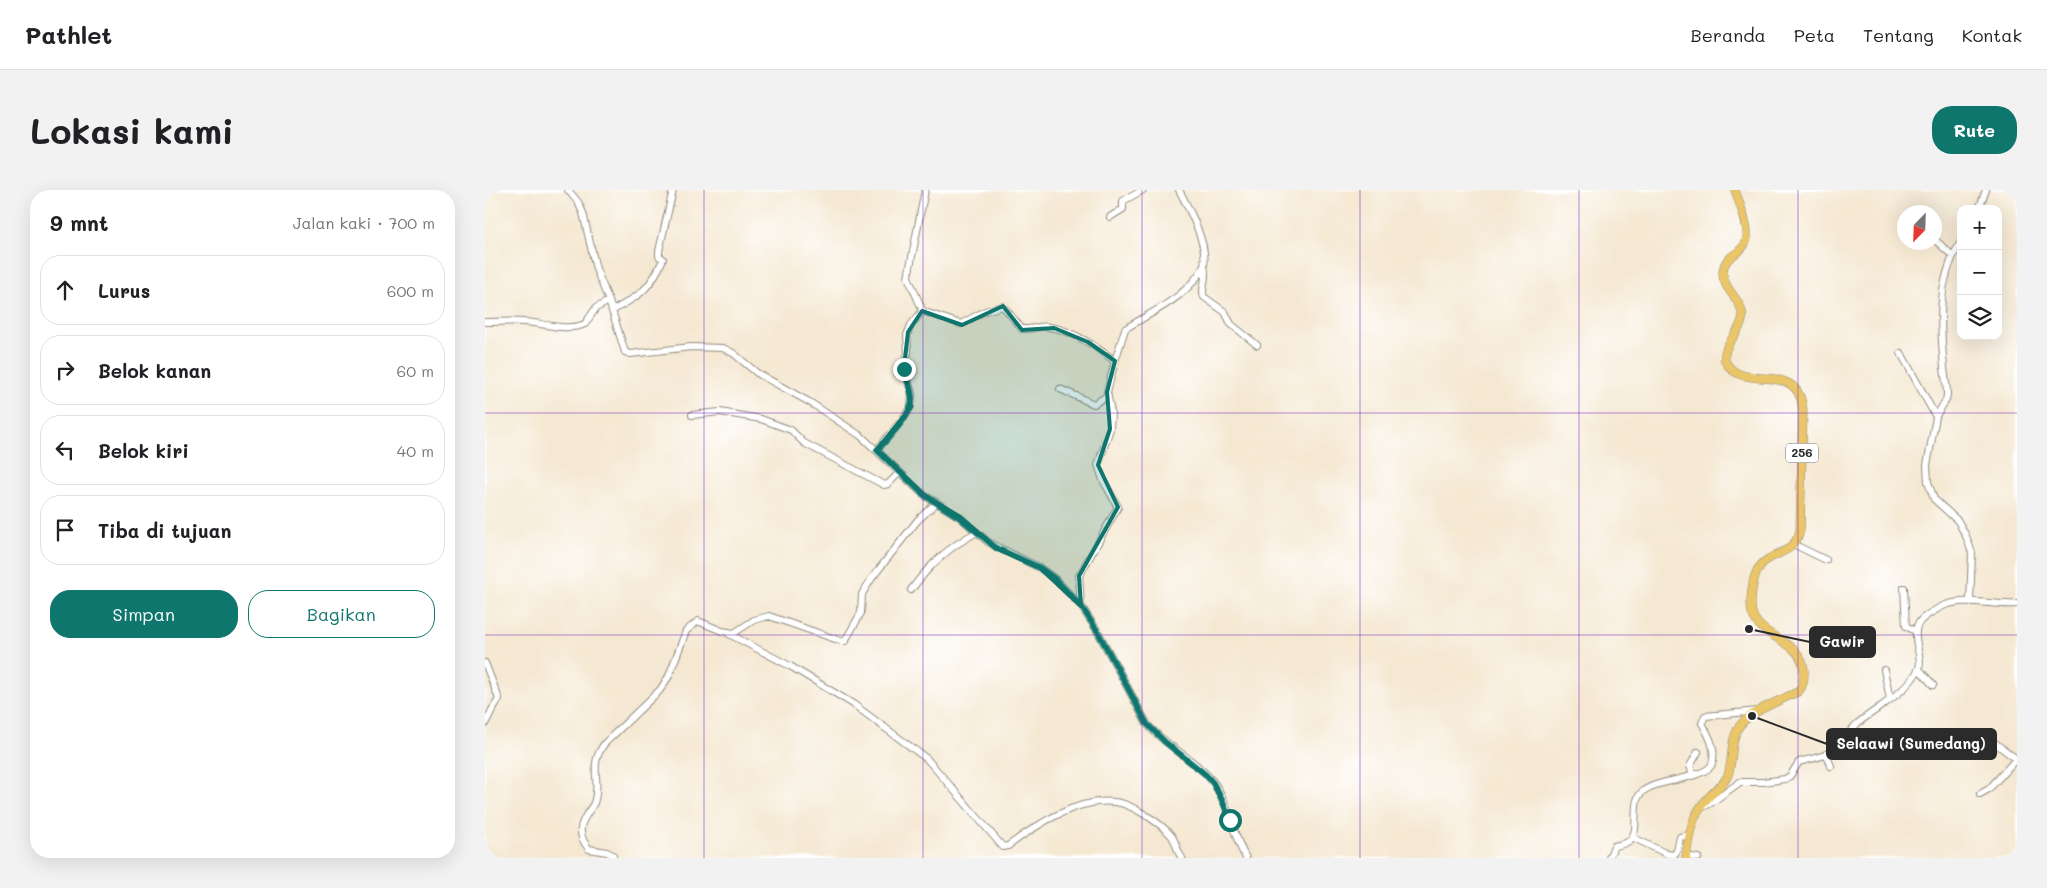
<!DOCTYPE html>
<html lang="id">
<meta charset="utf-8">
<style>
body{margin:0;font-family:Mali,sans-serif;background:#f2f2f2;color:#202124}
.controls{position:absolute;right:15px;top:15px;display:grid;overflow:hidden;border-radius:10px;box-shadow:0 5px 20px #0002}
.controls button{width:45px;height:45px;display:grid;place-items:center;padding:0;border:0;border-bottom:1px solid #e0e0e0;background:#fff;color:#202124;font:25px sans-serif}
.compass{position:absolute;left:1412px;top:15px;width:45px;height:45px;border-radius:50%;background:#fff;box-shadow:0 5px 20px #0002;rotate:203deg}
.stop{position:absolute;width:15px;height:15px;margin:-11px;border:4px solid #0f766e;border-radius:50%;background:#fff}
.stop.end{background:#0f766e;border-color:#fff;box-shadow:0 1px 5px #0008}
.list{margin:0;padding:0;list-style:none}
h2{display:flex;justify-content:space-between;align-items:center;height:65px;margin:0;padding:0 20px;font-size:21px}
h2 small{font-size:16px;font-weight:400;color:#757577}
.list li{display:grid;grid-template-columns:32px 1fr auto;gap:15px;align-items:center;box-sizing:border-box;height:70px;margin:0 10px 10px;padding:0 10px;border:1px solid #e0e0e0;border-radius:20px}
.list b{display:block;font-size:19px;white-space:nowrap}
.list em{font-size:16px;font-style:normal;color:#757577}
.actions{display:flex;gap:10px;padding:15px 20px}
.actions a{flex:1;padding:11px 0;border:1px solid #0f766e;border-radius:20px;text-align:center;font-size:18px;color:#0f766e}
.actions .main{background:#0f766e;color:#fff}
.icon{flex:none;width:28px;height:28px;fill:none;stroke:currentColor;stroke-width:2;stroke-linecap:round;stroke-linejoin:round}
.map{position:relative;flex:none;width:1532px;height:668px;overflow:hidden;border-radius:20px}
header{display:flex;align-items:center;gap:30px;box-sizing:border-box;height:70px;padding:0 25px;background:#fff;border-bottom:1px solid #e0e0e0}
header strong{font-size:24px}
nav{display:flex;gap:28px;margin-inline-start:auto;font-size:18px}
.intro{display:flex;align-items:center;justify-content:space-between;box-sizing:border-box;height:120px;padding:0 30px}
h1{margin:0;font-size:35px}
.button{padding:12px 22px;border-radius:20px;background:#0f766e;color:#fff;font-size:18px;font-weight:700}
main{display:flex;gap:30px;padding:0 30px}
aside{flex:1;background:#fff;border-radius:20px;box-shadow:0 5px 20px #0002}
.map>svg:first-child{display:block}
</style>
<header>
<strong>Pathlet</strong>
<nav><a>Beranda</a><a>Peta</a><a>Tentang</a><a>Kontak</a></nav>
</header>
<div class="intro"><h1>Lokasi kami</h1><a class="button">Rute</a></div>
<main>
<aside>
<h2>9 mnt<small>Jalan kaki · 700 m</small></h2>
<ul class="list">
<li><svg class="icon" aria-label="ahead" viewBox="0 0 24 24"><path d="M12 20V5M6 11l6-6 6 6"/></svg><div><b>Lurus</b></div><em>600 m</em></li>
<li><svg class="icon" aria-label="right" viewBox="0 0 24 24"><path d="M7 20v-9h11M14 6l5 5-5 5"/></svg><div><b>Belok kanan</b></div><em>60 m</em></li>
<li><svg class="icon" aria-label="left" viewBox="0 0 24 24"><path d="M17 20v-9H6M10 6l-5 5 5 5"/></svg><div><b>Belok kiri</b></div><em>40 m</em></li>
<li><svg class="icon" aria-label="arrive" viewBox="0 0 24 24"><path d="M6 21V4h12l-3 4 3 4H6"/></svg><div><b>Tiba di tujuan</b></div></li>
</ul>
<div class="actions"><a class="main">Simpan</a><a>Bagikan</a></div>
</aside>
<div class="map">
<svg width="1532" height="668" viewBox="0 0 1532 668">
<rect width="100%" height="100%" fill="#fff"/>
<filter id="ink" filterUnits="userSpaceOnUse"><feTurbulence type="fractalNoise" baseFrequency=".02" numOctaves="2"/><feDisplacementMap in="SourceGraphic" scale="10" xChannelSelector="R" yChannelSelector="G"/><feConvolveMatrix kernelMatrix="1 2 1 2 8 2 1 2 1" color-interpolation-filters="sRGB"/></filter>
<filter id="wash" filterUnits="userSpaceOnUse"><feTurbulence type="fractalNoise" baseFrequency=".0096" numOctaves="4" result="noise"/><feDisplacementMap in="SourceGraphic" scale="20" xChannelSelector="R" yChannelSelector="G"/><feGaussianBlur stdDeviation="1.12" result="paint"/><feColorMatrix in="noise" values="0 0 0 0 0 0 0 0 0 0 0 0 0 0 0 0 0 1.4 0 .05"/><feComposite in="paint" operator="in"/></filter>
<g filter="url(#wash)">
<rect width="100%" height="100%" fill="#f5e8d2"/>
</g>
<g filter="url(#ink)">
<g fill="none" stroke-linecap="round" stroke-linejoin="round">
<!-- minor casing -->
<g stroke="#908a7e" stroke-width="8">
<path id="minor" d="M 83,0 L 93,12 L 98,23 L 111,79 L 124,111 L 140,162 L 145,164 L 206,157 L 238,158 L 248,163 L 272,183 L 326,213 L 376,246 L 439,305 L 475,327 L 503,352 L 555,378 L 570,389 L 596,416 L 613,442 L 662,534 C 681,557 711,569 729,593 C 745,615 747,645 761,668
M 1494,19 L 1501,0
M 625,27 L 638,19 L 638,11 L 658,0
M 1450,50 L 1468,66
M 719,76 C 723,91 715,97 719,107 L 740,122 L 746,134 L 772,155
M 127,121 C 154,106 166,99 178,69 L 174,66 L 174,61 L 188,0
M 437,121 L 476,134 L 500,121 L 518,116 L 537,139 C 546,140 555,135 564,137 C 588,140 611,157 630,171 L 622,202 L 626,222 L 625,239 L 613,275 L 618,290 L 633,317 L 594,386 L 596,416
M 0,132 C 13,132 26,131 39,132 C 59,133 81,142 100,134 L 111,118 L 124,111
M 1416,163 L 1451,227 L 1442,275 L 1443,292 L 1449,309 L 1473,331 L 1481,346 L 1487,363 L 1485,412
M 630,171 L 640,139 C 668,121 702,108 719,76 C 723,54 704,19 694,0
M 575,199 L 609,214 L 622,206
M 207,225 L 235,222 L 276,229 L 306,240 L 319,253 L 399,295 L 403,294 L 414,283
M 1451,226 L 1461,210 L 1462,205 C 1462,196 1460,187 1459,178 C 1455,135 1451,90 1476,52
M 392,260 L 417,230 L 426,217 L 427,204 L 419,177 L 423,163 L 422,145 L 426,135 L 436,123 L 437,119 L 423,87 L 440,0
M 1308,354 L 1341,370
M 1419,398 L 1421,436 L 1430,441
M 426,400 C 446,373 463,358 492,342
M 244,444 L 305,476 L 368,514 L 442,569 L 518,657 L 523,656 C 551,635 592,608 630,612 C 645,613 675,633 685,644 C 692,651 691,661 697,668
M 0,473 L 14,509 L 7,520 L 0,534
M 1434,479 L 1448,495
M 1399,480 L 1405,509
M 1476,556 L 1506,550 L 1530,568
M 1341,564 L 1346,576
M 1208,585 L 1205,576 L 1213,562
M 1495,604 L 1504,599 L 1532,568
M 1214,619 L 1226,613 L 1255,592 L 1278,592 L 1300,589 L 1305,586 L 1314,572 C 1324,569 1335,568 1344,563 C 1356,556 1363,542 1373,533 C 1393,517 1421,503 1433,480 C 1436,475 1435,470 1434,465 C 1428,436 1428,432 1456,417 C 1478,406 1508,416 1532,414
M 1147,647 L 1182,664 L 1189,665 L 1192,661 L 1195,647 L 1204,645
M 1201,666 L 1213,668
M 127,668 L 128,665 L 122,662 L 104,659 C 99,653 95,646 96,638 C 97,628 105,621 109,613 C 117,589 102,576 120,553 L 175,500 L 184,486 L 201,441 L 213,431 L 237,441 L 249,443 L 269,430 L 284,426 L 356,451 L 360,451 L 376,423 L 377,404 L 387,388 L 432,331 L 451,313
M 1124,668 L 1129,656 C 1134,655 1140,654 1144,651 C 1157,640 1144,614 1157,602 C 1172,589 1214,590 1226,576 C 1233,561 1224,546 1217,533 L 1220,526 L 1273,521"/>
</g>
<!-- major casing -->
<g stroke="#908a7e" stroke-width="9">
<path id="major" d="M 1201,668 C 1204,645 1206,625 1223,608 C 1230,600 1239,595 1243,585 C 1249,568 1244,547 1257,533 C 1269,520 1297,510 1314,501 C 1318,496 1319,491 1319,484 C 1321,450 1275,450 1267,423 C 1265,415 1266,407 1267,400 C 1268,391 1270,381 1276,375 C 1288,361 1308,366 1315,341 L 1318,221 C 1314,167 1257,205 1240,171 C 1237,154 1254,145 1257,130 C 1261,113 1239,101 1238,85 C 1237,64 1256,66 1261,52 C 1266,40 1254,13 1250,0"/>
</g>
<!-- minor -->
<use href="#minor" stroke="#fff" stroke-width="6"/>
<!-- major -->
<use href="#major" stroke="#eac669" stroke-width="8"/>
</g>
</g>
<g fill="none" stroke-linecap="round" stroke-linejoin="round" filter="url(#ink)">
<!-- route -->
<path stroke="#0f766e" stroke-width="6" d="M 419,179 C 422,189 427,200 427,209 C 427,225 402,249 392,260 L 439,305 L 474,327 L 511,358 L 555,378 L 570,389 L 596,416 L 613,442 L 662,534 L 680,552 L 720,584 L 728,593 L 738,612 L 745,630"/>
</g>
<!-- marked area -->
<path fill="#0f766e" fill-opacity="0.2" stroke="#0f766e" stroke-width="4" stroke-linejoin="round" d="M 518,116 L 537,140 L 569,138 L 603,152 L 630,171 L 622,202 L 625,239 L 613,275 L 633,317 L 594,386 L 596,416 L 555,378 L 511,358 L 475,327 L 439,305 L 392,260 L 426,217 L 419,177 L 423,142 L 437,121 L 477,135 Z"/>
<!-- grid -->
<path fill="none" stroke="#7b2cbf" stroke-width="1" stroke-opacity="0.55" d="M 219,0 L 219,668M 438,0 L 438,668M 657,0 L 657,668M 875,0 L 875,668M 1094,0 L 1094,668M 1313,0 L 1313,668M 0,223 L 1532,223M 0,445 L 1532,445"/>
<g text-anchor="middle" stroke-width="4" stroke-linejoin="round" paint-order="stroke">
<!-- shield labels -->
<rect fill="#fff" stroke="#6b6b6b" stroke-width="1" x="1301" y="253.5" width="32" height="19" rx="4"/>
<g font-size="12" font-weight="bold" fill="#2b2b2b">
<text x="1317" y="267">256</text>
</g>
</g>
<!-- callouts -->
<path fill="none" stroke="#2b2b2b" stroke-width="2" d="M1264 439L1325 452M1267 526L1342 554"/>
<g fill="#2b2b2b" stroke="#fff" stroke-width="2">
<circle cx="1264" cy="439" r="5"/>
<circle cx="1267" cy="526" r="5"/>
</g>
<g fill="#2b2b2b" stroke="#2b2b2b" stroke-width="2">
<rect x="1325" y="437" width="65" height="30" rx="5"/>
<rect x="1342" y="539" width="169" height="30" rx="5"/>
</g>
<g font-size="15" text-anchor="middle" font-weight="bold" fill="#fff">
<text x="1357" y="457">Gawir</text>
<text x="1426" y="559">Selaawi (Sumedang)</text>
</g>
</svg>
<div class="controls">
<button>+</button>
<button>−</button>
<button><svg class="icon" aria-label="layers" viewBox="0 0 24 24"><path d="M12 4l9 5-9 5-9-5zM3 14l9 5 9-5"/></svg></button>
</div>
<svg class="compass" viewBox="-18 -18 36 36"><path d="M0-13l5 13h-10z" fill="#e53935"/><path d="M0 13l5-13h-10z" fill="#757577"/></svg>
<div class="stop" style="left:745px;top:630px"></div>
<div class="stop end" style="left:419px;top:179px"></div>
</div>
</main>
